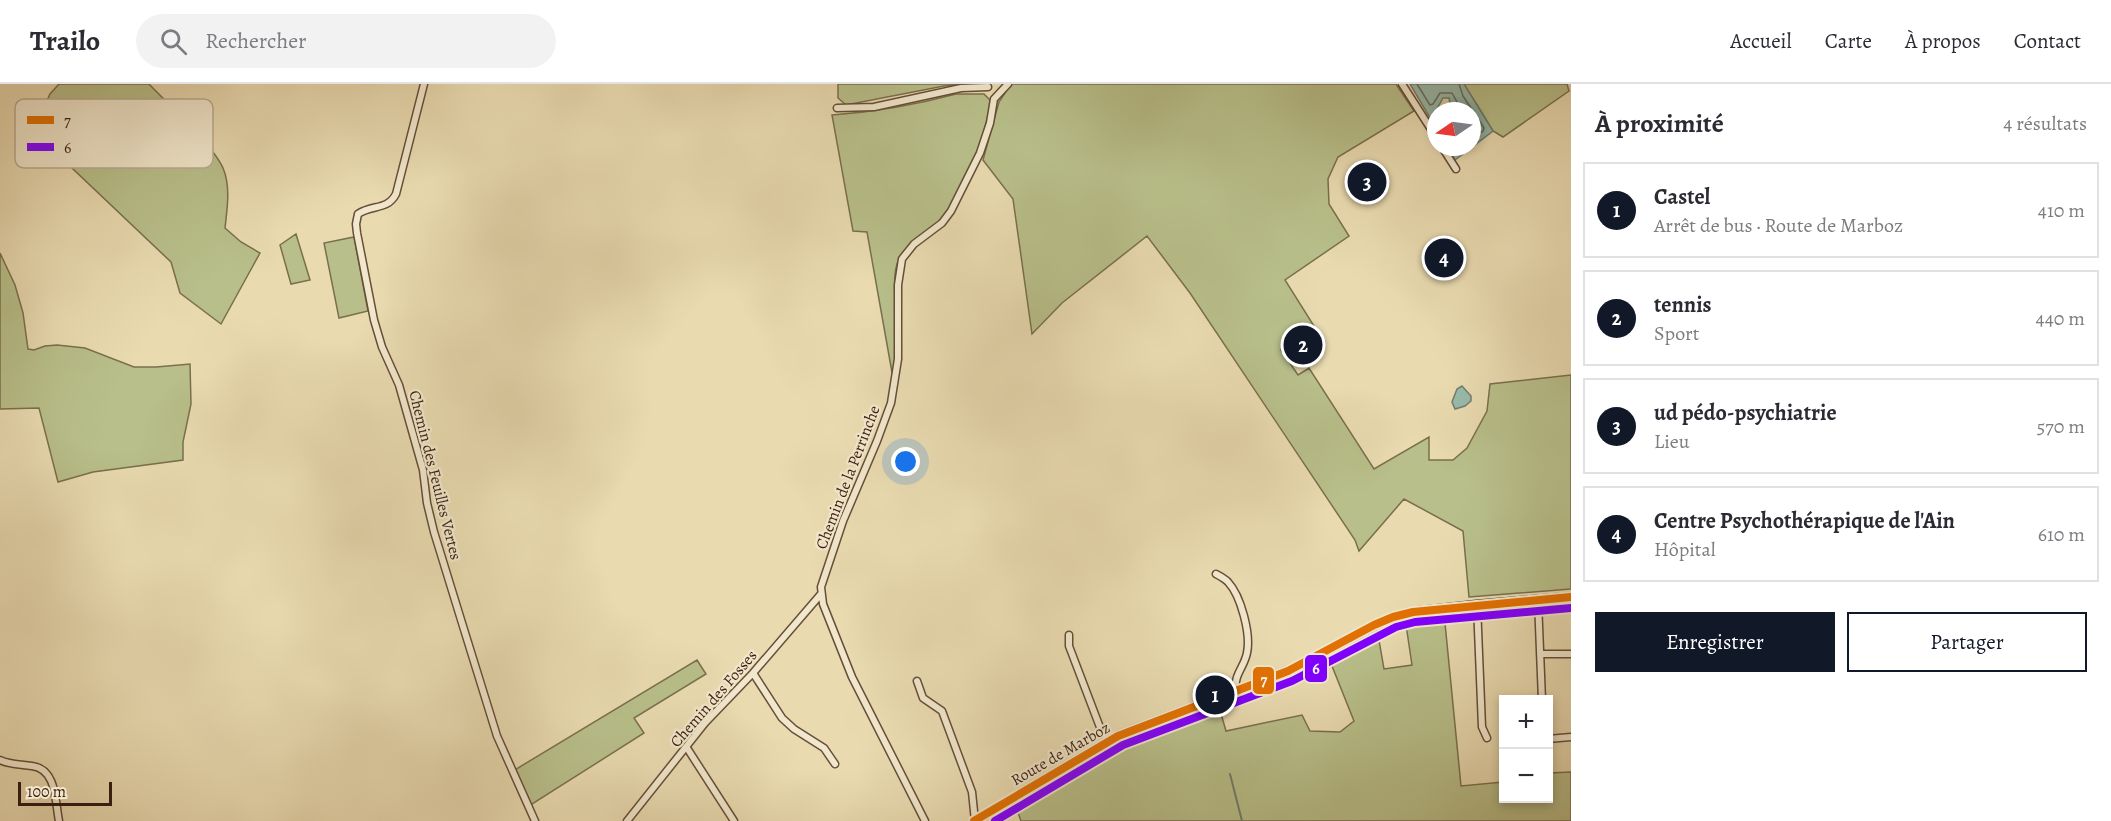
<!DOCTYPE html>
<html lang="fr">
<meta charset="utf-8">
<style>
body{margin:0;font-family:Alegreya,serif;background:#f2f2f3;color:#2b2b33}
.controls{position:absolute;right:18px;bottom:18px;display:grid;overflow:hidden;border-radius:0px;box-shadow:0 3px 9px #0003}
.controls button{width:54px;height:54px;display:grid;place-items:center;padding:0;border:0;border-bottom:2px solid #e1e1e2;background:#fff;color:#2b2b33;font:30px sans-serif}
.compass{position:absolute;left:1427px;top:18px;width:54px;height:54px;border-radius:50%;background:#fff;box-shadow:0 3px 9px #0003;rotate:257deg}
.scale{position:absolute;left:18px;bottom:15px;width:94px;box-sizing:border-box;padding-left:6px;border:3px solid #3b1f10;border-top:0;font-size:16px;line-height:21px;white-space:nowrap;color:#3b1f10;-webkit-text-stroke:4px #f1e7cc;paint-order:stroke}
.you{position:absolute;left:906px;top:378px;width:21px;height:21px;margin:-15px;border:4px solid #fff;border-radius:50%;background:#1a73e8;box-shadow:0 0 0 9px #1a73e833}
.badge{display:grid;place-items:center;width:39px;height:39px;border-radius:50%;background:#111827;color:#fff;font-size:20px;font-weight:700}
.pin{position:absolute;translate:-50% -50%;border:3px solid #fff;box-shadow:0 2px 6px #0006}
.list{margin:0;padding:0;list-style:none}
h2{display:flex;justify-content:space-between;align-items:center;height:78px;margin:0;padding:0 24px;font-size:26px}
h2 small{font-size:20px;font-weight:400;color:#7c7c81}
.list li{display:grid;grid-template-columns:39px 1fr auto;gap:18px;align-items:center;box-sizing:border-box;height:96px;margin:0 12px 12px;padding:0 12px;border:2px solid #e1e1e2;border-radius:0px}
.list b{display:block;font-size:22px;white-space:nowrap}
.list p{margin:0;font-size:20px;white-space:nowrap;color:#7c7c81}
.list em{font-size:20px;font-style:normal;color:#7c7c81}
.actions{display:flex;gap:12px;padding:18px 24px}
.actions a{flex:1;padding:14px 0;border:2px solid #111827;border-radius:0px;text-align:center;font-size:21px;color:#111827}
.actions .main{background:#111827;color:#fff}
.icon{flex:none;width:33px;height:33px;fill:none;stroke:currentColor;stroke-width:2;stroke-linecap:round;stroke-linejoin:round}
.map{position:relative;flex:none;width:1571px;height:737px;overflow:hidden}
header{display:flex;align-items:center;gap:36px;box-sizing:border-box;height:84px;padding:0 30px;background:#fff;border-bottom:2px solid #e1e1e2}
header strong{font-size:28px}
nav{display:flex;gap:33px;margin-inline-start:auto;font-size:21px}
.search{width:420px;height:54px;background:#f2f2f3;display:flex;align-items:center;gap:15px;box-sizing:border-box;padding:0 21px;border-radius:33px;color:#7c7c81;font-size:22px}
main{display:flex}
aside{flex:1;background:#fff}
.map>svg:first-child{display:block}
</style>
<header>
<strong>Trailo</strong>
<div class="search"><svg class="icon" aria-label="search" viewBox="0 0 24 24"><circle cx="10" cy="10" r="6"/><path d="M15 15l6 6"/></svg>Rechercher</div>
<nav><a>Accueil</a><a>Carte</a><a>À propos</a><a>Contact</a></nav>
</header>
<main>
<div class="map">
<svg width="1571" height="737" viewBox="0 0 1571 737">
<rect width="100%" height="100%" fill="#e9dab0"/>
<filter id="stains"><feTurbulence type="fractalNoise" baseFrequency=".00333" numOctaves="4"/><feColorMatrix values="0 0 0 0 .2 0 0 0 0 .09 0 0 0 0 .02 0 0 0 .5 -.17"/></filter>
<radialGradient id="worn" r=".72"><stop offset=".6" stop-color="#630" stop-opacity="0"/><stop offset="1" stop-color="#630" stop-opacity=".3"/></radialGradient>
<!-- green -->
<path fill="#b8bf8a" stroke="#7a6f4d" stroke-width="1.5" d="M 59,0 L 149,0 C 168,20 213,61 223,84 C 231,103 227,125 225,144 L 241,158 L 260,169 L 221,240 L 180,209 L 171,178 L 33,47 L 50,10 Z
M 838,0 L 975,0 L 944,2 L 846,21 L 838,14 Z
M 1011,0 L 1396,0 L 1414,27 L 1338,73 L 1328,95 L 1329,120 L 1349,152 L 1285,196 L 1314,242 L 1281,266 L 1298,291 L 1309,284 L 1374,385 L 1429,353 L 1429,376 L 1453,376 L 1467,364 L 1487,327 L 1490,300 L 1571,291 L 1571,505 L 1469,513 L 1463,447 L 1404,415 L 1359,467 L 1355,456 L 1190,209 L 1147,152 L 1062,219 L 1032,250 L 1013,115 L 983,76 L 999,18 Z
M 1464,0 L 1567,0 L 1569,7 L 1503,53 L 1493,47 Z
M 956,10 L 984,10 L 991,17 C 985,52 965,108 942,135 C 928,152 904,157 897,180 C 891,200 898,235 897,258 C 896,270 894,282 893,294 L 867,148 L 853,147 L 832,31 C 875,28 915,21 956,10 Z
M 296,150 L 310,196 L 291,200 L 280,161 Z
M 354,153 L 368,227 L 339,234 L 324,159 Z
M 0,169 L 15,201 L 23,229 L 28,265 L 34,266 L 45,262 L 57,261 L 85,264 L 134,283 L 156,283 L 190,280 L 191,320 L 183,358 L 183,376 L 93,388 L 58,398 L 39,324 L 0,325 Z
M 1312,245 L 1321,257 L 1293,277 L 1285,265 Z
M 1444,529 L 1461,702 L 1503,698 L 1504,714 L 1548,714 L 1549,689 L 1571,688 L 1571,737 L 1021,737 L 1015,720 C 1041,701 1069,683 1097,667 C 1135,646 1177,633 1218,619 L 1226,647 L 1302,631 L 1310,647 L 1340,648 L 1354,637 L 1328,572 L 1377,545 L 1384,585 L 1412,581 L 1405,534 Z
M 697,576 L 706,590 L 634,634 L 644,649 L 529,722 L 513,687 Z"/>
<!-- water -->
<path fill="#97bbac" stroke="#727d6e" stroke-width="1.5" d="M 1410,0 L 1464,0 L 1493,47 L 1455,76 L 1447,63 L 1472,63 L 1472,27 L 1448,27 L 1451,25 L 1449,14 L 1443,14 L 1438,23 L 1444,27 L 1436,27 L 1436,44 Z
M 1462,302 L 1471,312 L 1471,317 L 1465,322 L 1455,325 L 1452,318 L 1457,305 Z"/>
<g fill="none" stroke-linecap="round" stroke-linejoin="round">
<!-- shore -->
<path stroke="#696d5e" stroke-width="1.5" d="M 1417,0 L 1430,21 L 1433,20 L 1440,9 L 1452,9 L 1457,18 L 1457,27
M 1459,0 L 1463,12 L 1484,44 L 1483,47 L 1472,56"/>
<!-- stream -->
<path stroke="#727d6e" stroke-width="2" d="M 1230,690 L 1242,737"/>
<!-- minor casing -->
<g stroke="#664e38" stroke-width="9">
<path id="minor" d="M 424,0 L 396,110 C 387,127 372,120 358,130 L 356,140 L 357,149 L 374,236 L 382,263 L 399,301 L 423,386 L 427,419 L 434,448 L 462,539 L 497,652 L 535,737
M 1402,0 L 1436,53
M 837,24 L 874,23 L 961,4 L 988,3
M 1442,63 L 1456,85
M 1216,490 C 1220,492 1224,494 1228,498 C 1241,512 1251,550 1247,569 C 1244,584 1233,591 1236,608
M 1538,517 L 1542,616
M 1477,521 L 1482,643 L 1487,654
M 1069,551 L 1069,562 L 1101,646 L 1107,657
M 1540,570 L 1571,570
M 753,589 L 782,634 L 794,645 L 824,664 L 835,680
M 917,597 L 923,614 L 942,627 L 972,708 L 975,737
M 1548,655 L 1571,653
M 687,664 L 734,737
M 0,676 C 11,681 21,680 32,682 C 57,685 55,718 59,737
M 627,737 L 705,639 L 753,589 L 821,510
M 925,737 L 852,593 L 823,520 L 821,503 L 843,437 L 877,357 L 891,319 L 898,275 L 898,201 L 902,175 L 914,160 L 942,139 L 951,127 L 980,69 L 990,39 L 994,15 L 1008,0"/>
</g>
<!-- secondary casing -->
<g stroke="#3b1f10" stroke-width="11">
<path id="secondary" d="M 974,737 L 1118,652 L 1288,587 L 1374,541 L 1393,533 L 1413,528 L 1477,521 L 1571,513"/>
</g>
<!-- minor -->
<use href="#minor" stroke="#f1e7cc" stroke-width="6"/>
<!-- secondary -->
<use href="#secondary" stroke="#f1e7cc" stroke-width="8"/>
<!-- bus-1 casing -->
<g stroke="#f1e7cc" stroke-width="12">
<path id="bus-1" d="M 974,737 L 1118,652 L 1288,587 L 1374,541 L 1393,533 L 1413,528 L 1571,513"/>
</g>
<!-- bus-2 casing -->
<g stroke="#f1e7cc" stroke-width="12">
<path id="bus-2" d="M 995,737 L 1123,661 L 1292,597 L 1396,543 L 1415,538 L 1571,524"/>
</g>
<!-- bus-1 -->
<use href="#bus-1" stroke="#e27102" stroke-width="8"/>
<!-- bus-2 -->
<use href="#bus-2" stroke="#8000ff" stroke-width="8"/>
</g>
<g text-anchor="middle" stroke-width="4.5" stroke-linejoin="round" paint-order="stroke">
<!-- street labels -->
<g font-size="16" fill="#3b1f10" stroke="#f1e7cc">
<text transform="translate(436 391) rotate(76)" y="6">Chemin des Feuilles Vertes</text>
<text transform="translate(847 393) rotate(-69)" y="6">Chemin de la Perrinche</text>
<text transform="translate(713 614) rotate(-49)" y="6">Chemin des Fosses</text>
<text transform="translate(1060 669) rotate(-30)" y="6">Route de Marboz</text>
</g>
</g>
<!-- legend -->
<rect x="15" y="15" width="198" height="69" rx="9" fill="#f1e7cc" stroke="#baab94" stroke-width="1.5"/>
<rect x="27" y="32" width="27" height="8" fill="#e27102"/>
<rect x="27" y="59" width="27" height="8" fill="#8000ff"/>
<g font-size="16" fill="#3b1f10">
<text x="64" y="42">7</text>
<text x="64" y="69">6</text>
</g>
<g stroke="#f1e7cc" stroke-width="2">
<rect x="1304" y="570" width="24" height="29" rx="6" fill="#8000ff"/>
<rect x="1252" y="582" width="23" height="29" rx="6" fill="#e27102"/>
</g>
<g font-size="16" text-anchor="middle" font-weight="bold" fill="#fff">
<text x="1316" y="590">6</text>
<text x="1264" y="602">7</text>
</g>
<rect width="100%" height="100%" filter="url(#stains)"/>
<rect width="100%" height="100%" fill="url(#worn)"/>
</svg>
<div class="controls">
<button>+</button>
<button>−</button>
</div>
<svg class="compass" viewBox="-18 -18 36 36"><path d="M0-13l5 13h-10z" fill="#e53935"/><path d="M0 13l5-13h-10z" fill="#7c7c81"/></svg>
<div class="scale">100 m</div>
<div class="you"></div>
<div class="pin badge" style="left:1215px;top:611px">1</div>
<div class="pin badge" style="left:1303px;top:261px">2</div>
<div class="pin badge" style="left:1367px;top:98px">3</div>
<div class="pin badge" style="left:1444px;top:174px">4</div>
</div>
<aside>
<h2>À proximité<small>4 résultats</small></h2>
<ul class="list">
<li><span class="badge">1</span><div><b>Castel</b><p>Arrêt de bus · Route de Marboz</p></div><em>410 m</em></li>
<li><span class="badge">2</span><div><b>tennis</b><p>Sport</p></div><em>440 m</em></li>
<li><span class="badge">3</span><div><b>ud pédo-psychiatrie</b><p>Lieu</p></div><em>570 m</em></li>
<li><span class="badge">4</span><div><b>Centre Psychothérapique de l'Ain</b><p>Hôpital</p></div><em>610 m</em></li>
</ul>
<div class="actions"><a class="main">Enregistrer</a><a>Partager</a></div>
</aside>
</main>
